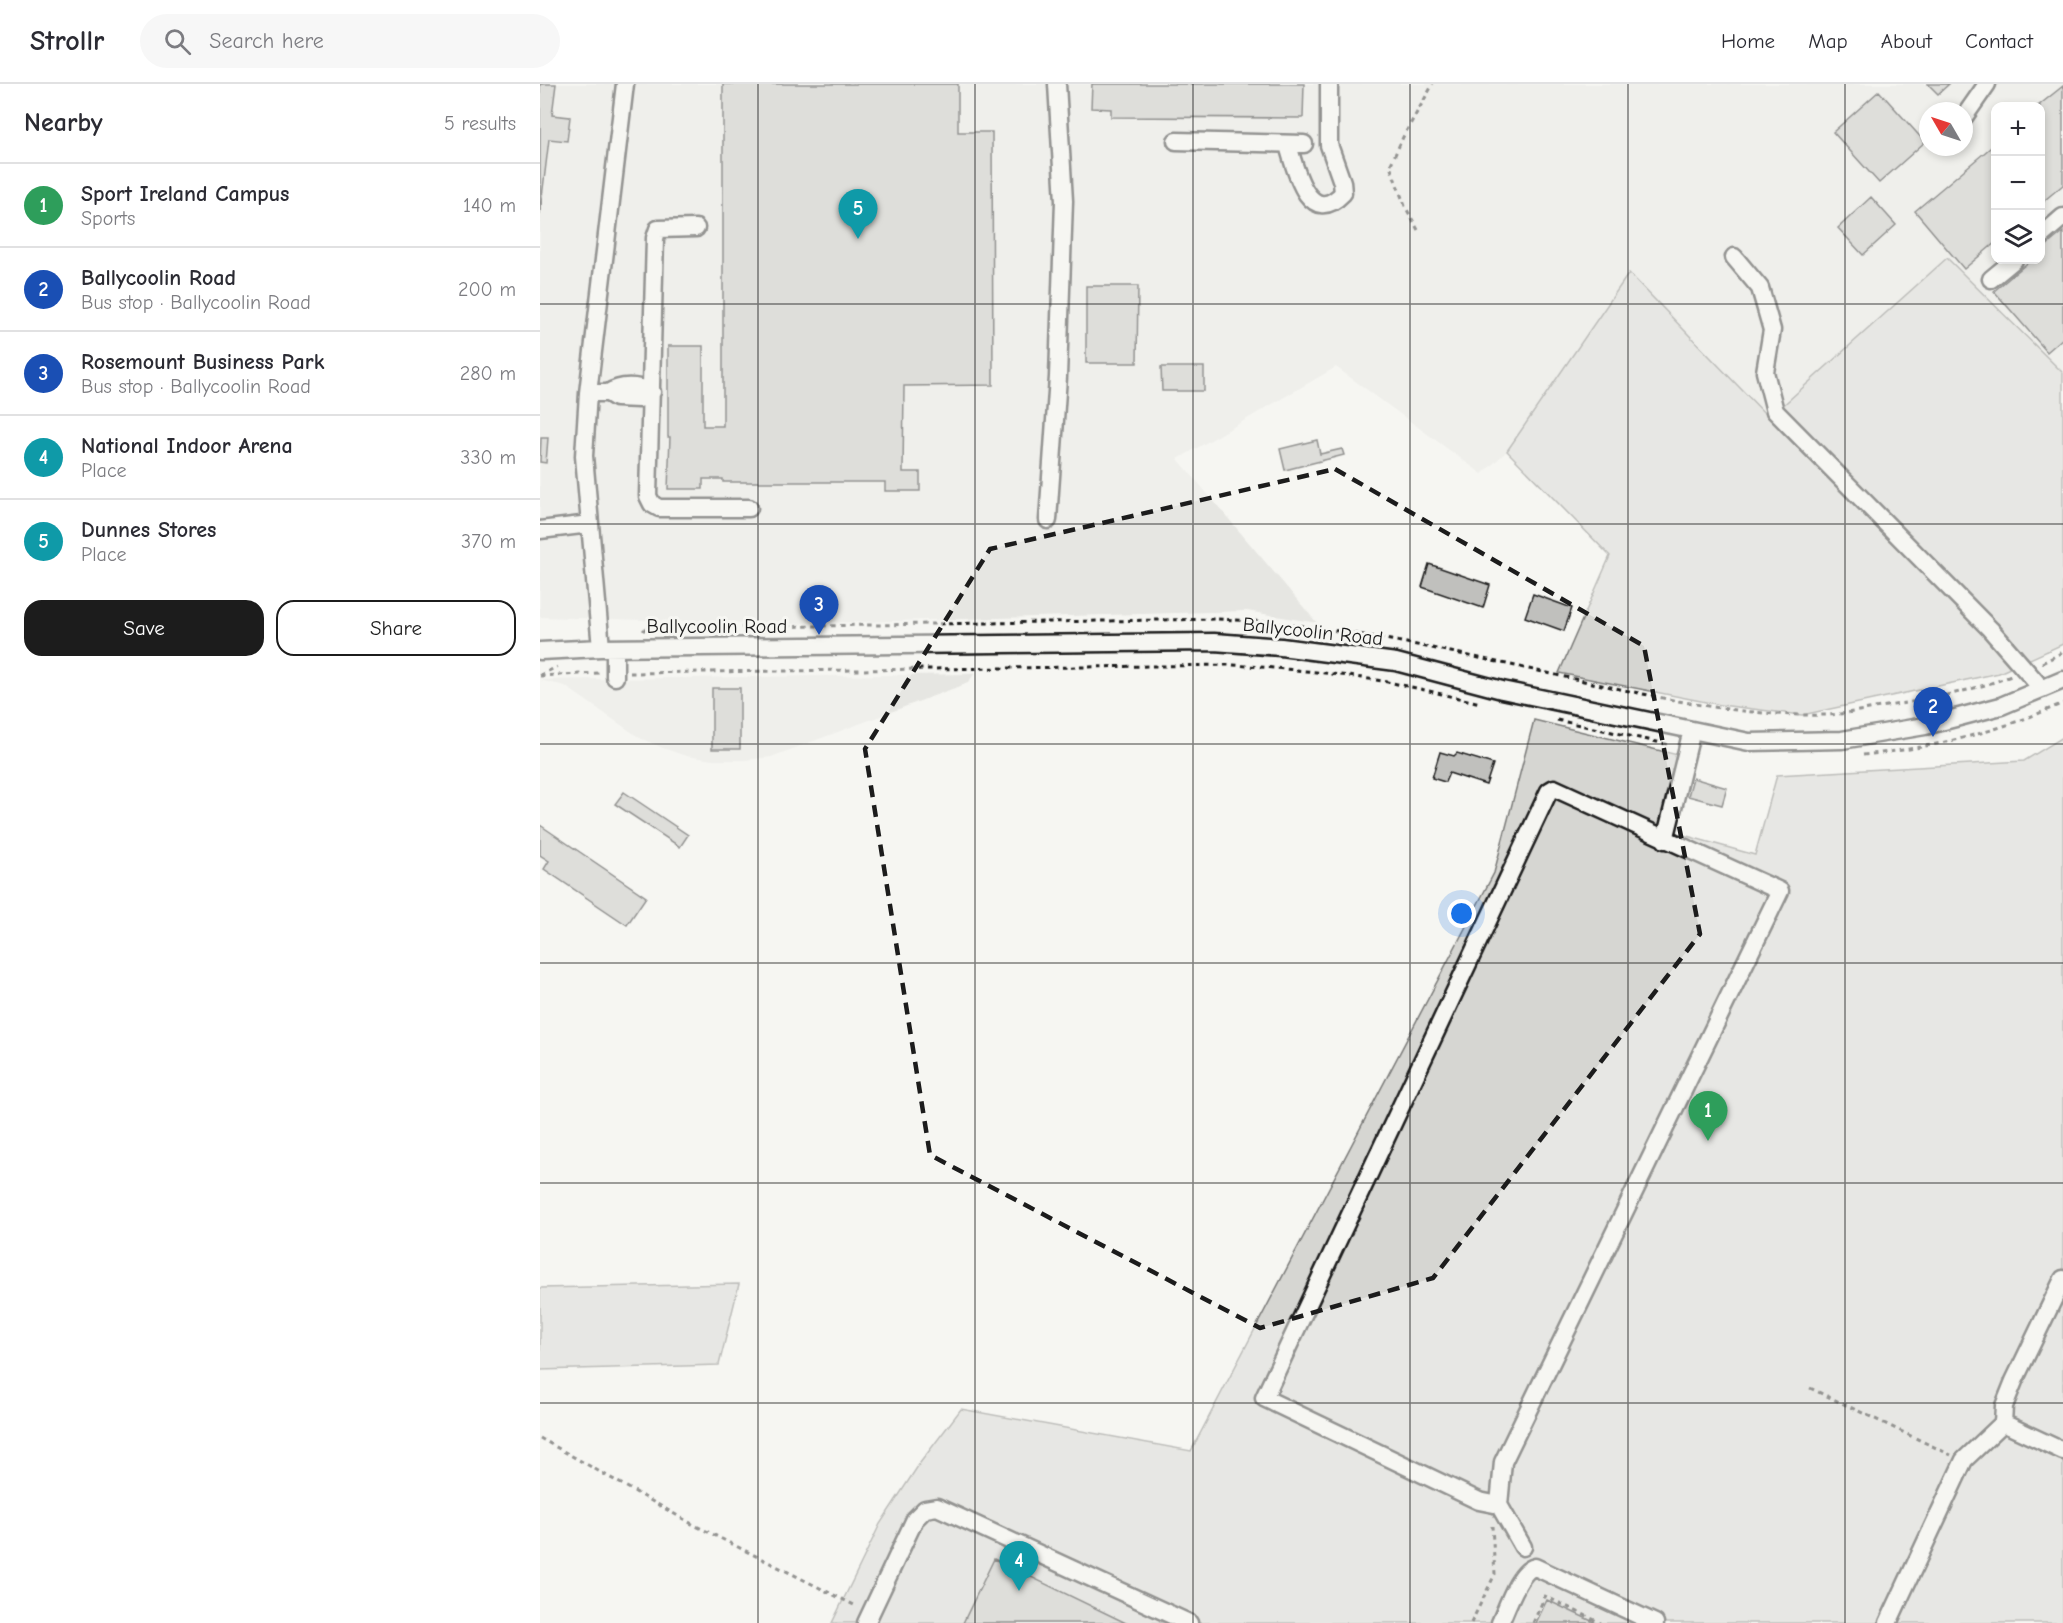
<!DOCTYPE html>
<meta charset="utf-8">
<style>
body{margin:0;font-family:"Comic Neue",sans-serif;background:#f7f7f7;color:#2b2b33}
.controls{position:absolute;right:18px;top:18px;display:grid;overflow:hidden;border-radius:12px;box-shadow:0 3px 9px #0003}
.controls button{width:54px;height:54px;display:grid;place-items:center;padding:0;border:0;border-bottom:2px solid #e1e1e2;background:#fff;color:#2b2b33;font:30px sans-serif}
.compass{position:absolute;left:1379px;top:18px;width:54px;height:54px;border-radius:50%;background:#fff;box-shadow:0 3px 9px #0003;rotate:309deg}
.you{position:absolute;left:922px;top:830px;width:21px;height:21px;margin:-15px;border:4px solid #fff;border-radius:50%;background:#1a73e8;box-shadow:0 0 0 9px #1a73e833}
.badge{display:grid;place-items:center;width:39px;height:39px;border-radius:50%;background:#1c1c1c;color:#fff;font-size:20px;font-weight:700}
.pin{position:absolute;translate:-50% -50px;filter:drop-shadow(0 2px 3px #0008)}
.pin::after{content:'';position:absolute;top:32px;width:21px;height:18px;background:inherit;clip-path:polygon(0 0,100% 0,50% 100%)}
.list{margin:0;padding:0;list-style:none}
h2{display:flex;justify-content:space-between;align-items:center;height:78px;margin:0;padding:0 24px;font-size:26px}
h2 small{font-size:20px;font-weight:400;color:#7c7c81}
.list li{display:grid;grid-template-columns:39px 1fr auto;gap:18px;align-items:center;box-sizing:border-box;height:84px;padding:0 24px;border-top:2px solid #e1e1e2}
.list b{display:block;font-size:22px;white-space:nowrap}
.list p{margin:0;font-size:20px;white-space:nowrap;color:#7c7c81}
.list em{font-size:20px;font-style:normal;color:#7c7c81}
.actions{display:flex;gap:12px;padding:18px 24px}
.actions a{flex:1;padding:14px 0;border:2px solid #1c1c1c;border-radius:18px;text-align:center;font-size:21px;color:#1c1c1c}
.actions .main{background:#1c1c1c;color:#fff}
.icon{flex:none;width:33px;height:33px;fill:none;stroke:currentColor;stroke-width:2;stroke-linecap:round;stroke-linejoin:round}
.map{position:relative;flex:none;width:1523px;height:1539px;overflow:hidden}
header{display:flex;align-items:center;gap:36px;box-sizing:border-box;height:84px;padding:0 30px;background:#fff;border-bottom:2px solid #e1e1e2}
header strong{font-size:28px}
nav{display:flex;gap:33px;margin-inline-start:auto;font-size:21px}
.search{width:420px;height:54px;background:#f7f7f7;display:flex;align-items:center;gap:15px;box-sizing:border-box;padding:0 21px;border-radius:33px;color:#7c7c81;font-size:22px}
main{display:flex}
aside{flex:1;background:#fff}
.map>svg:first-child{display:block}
</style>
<header>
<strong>Strollr</strong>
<div class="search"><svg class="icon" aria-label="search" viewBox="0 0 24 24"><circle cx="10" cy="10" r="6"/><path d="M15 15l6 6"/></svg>Search here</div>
<nav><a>Home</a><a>Map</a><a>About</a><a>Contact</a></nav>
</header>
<main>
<aside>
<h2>Nearby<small>5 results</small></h2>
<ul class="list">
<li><span class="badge" style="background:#2e9e5b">1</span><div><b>Sport Ireland Campus</b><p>Sports</p></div><em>140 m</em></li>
<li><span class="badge" style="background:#1a4fb4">2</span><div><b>Ballycoolin Road</b><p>Bus stop · Ballycoolin Road</p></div><em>200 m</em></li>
<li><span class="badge" style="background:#1a4fb4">3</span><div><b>Rosemount Business Park</b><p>Bus stop · Ballycoolin Road</p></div><em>280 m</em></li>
<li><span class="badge" style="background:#0f9aa8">4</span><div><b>National Indoor Arena</b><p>Place</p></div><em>330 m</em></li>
<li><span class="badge" style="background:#0f9aa8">5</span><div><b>Dunnes Stores</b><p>Place</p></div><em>370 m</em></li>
</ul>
<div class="actions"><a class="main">Save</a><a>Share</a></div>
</aside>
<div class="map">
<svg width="1523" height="1539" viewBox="0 0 1523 1539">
<rect width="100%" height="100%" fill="#f6f6f2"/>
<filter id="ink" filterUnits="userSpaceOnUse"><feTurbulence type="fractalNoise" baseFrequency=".0167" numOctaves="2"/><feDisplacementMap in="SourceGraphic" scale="12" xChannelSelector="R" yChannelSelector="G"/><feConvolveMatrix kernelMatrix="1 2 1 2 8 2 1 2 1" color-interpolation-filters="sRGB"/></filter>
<g filter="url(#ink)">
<!-- built -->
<path fill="#e6e6e2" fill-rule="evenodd" d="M 0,0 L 1523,0 L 1523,289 L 1407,174 L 1229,335 L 1088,189 L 967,367 L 942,390 L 796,283 L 638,375 L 777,539 L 707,527 L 245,540 L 0,533 ZM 1456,22 L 1500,22 L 1500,176 L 1456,176 ZM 1388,27 L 1424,27 L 1424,63 L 1388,63 Z
M 434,590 L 428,599 L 231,673 L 204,676 L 173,676 L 146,672 L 123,664 L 100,654 L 25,602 L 0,596 Z"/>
<!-- green -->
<path fill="#d6d6d2" stroke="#797977" stroke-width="1.5" d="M 1407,174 L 1523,289 L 1523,560 L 1459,589 L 1262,631 L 1181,621 L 1019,589 L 1070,472 L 967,367 L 1089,189 L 1229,334 Z
M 994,636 L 1142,672 L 1129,747 L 1215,771 L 1237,691 L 1484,677 L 1523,653 L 1523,1539 L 292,1539 L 340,1440 L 380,1379 L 421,1325 L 651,1367 L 954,789 Z
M 199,1200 L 179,1281 L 0,1286 L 0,1204 Z"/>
<!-- building -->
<path fill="#c0c0bd" stroke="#1c1c1c" stroke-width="1.5" d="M 0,0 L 16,0 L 12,31 L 30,33 L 27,57 L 9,55 L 0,130 Z
M 183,0 L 418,0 L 418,48 L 452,48 L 453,301 L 364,302 L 363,388 L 380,388 L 380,407 L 345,407 L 345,398 L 183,398 L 183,395 L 163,395 L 163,405 L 128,405 L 130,353 L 128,353 L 128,262 L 163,262 L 163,342 L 183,342 Z
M 552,0 L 764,0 L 763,34 L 571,33 L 571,25 L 551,24 Z
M 1388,0 L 1409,0 L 1398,10 Z
M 1523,2 L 1523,101 L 1500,120 L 1500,22 L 1498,22 Z
M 1339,7 L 1385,58 L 1339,99 L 1293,48 Z
M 1456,59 L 1456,158 L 1424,185 L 1375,127 Z
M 1331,113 L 1356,141 L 1323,171 L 1298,144 Z
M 1523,148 L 1523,254 L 1507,268 L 1454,207 L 1491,176 L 1500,176 L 1500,167 Z
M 546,202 L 598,202 L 597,279 L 546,279 Z
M 621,283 L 664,283 L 664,307 L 622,307 Z
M 1,354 L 8,354 L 6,379 L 0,378 Z
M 777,356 L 780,370 L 802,365 L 804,371 L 745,386 L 740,365 Z
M 889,480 L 950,501 L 943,524 L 882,503 Z
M 993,510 L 1032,524 L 1024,547 L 985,533 Z
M 172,604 L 200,604 L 200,665 L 172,665 Z
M 900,668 L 914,672 L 917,669 L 953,680 L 946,701 L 909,689 L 905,698 L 892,694 Z
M 1153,694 L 1187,704 L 1182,721 L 1148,712 Z
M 84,708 L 148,751 L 140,763 L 75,720 Z
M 0,741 L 106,813 L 87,841 L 4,785 L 9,777 L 0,771 Z
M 454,1475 L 586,1539 L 423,1539 Z
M 1007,1516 L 1056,1539 L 996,1539 Z"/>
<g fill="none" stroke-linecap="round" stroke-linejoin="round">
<!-- minor casing -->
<g stroke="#1c1c1c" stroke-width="21">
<path id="minor" d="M 1424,33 L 1447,0
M 636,57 L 764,60
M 748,61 C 755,85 769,145 803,109 L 802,98 L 789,61 L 789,0
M 156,144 L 118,145 L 115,154 L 108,412 L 112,420 L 119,424 L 209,424
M 1500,153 L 1523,133
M 1194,173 L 1220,204 L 1232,246 L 1225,288 L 1235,327 L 1450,545 L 1502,605
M 1451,195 L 1474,176
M 48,309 L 68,309 L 76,314 L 99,315 L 112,308 C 98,302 82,300 68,309
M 508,436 L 518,293 L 524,117 L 517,0
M 0,446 L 50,440
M 61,564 L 44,372 L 48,309 L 85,0
M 75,564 L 75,593
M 0,567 L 61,564 L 674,558 L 741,563 L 856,578 L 962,606 L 1209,658 L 1302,656 L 1385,642 L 1461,622 L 1523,596
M 1125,756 L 1152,646
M 1463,1339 L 1523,1367
M 959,1421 L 939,1417 L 724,1314 L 1009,707 L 1014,704 L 1240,807 L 963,1378 L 959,1421 L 983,1463
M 326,1539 L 375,1435 L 385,1425 L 397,1423 L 649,1539
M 960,1539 C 967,1524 979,1486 995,1483 L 1115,1539
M 1348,1539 L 1424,1376 L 1463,1339 L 1464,1322 L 1474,1297 L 1523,1195"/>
</g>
<!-- path -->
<path stroke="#1c1c1c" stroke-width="3" stroke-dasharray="4.5 4.5" stroke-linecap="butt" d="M 878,146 L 865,122 L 850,82 L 863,53 L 893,0
M 103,547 L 105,545 L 678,535 C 800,540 919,570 1039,596 C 1121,614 1201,633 1285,631 C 1301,631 1318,627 1334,624 C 1380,617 1427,609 1471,592
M 1502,579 L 1523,568
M 90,589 L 692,581 C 742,584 792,589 842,597 C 875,603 908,612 941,619
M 0,591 L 17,583
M 0,592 L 59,589
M 1017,636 L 1131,661
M 1323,671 C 1393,664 1459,648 1523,619
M 1270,1304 L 1411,1371
M 0,1354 L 154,1441 L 316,1522
M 931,1539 L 955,1490 L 952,1442
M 993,1539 L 1005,1512 L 1061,1539"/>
<!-- minor -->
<use href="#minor" stroke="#f6f6f2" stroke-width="16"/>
</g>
</g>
<!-- marked area -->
<path d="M0 0H1523V1539H0ZM 795,385 L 1104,562 L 1160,850 L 893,1194 L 720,1244 L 390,1071 L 325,665 L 450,465 Z" fill="#f6f6f2" fill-opacity=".55" fill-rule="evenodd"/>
<path fill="none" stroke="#1c1c1c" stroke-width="4.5" stroke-dasharray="12 8" stroke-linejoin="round" d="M 795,385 L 1104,562 L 1160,850 L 893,1194 L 720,1244 L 390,1071 L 325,665 L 450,465 Z"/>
<!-- grid -->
<path fill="none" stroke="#1c1c1c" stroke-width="1.5" stroke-opacity="0.55" d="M 218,0 L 218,1539M 435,0 L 435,1539M 653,0 L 653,1539M 870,0 L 870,1539M 1088,0 L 1088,1539M 1305,0 L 1305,1539M 0,220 L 1523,220M 0,440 L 1523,440M 0,660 L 1523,660M 0,879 L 1523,879M 0,1099 L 1523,1099M 0,1319 L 1523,1319"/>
<g text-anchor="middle" stroke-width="6" stroke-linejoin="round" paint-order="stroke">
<!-- street labels -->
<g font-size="20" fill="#1c1c1c" stroke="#f6f6f2">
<text x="177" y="549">Ballycoolin Road</text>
<text transform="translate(773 547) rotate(6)" y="7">Ballycoolin Road</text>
</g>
</g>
</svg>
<div class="controls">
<button>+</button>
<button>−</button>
<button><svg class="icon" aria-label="layers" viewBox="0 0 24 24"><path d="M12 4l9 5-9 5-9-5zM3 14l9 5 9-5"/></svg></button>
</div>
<svg class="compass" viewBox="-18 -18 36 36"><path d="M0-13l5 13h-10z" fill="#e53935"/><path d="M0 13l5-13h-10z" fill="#7c7c81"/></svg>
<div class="you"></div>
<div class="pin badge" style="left:1168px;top:1057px;background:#2e9e5b">1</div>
<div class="pin badge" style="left:1393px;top:653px;background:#1a4fb4">2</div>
<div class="pin badge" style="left:279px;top:551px;background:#1a4fb4">3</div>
<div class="pin badge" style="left:479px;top:1507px;background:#0f9aa8">4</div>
<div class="pin badge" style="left:318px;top:155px;background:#0f9aa8">5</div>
</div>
</main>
